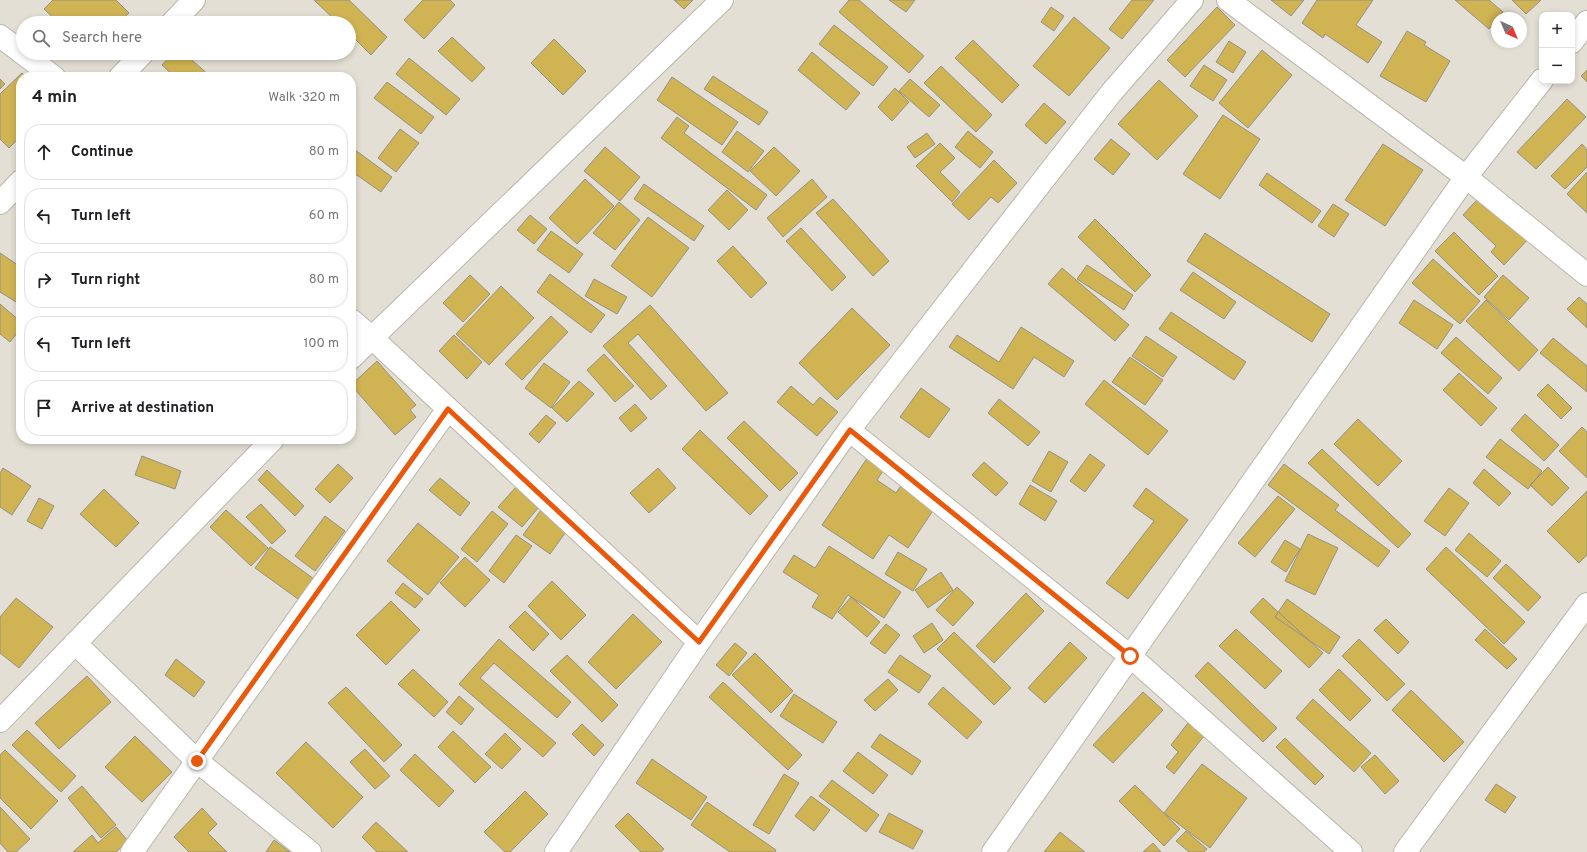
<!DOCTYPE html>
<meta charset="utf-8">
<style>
body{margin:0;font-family:Overpass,sans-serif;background:#f2f2f2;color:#202124}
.controls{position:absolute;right:12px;top:12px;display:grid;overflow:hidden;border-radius:8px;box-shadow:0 2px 6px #0003}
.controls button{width:36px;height:36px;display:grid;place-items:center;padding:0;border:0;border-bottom:1px solid #e0e0e0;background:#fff;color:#202124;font:20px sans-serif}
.compass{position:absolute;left:1491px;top:12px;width:36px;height:36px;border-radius:50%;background:#fff;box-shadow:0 2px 6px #0003;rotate:136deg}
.stop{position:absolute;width:12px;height:12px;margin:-9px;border:3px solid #ea580c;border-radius:50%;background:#fff}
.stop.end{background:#ea580c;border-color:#fff;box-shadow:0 1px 4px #0008}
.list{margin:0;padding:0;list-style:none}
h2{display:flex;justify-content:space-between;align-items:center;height:52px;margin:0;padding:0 16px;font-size:17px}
h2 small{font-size:13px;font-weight:400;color:#757577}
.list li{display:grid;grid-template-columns:26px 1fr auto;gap:12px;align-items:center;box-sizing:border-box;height:56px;margin:0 8px 8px;padding:0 8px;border:1px solid #e0e0e0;border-radius:16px}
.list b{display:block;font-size:15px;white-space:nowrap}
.list em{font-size:13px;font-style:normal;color:#757577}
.icon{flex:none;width:22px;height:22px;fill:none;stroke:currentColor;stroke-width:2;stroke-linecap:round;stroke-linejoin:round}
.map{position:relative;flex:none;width:1587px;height:852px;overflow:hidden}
.search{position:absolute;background:#fff;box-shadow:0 2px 6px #0003;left:16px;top:16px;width:340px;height:44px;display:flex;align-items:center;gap:10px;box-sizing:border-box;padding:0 14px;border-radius:22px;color:#757577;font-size:15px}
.panel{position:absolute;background:#fff;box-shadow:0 2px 6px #0003;left:16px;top:72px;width:340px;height:372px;border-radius:16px}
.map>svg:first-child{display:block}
</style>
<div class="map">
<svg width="1587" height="852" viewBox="0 0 1587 852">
<rect width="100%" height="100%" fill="#e3dfd4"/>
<!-- building -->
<path fill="#d0b353" stroke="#949186" d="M 53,0 L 116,0 L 129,13 L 118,23 L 59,23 L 44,9 Z
M 314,0 L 349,0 L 387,37 L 371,55 L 349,33 L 349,23 L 338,23 Z
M 423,0 L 450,0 L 455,5 L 424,39 L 404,20 Z
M 674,0 L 693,0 L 684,9 Z
M 849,0 L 859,0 L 924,56 L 909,73 L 839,12 Z
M 889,0 L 915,0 L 906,12 Z
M 1132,0 L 1154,0 L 1122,39 L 1109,29 Z
M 1271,0 L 1304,0 L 1291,16 Z
M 1317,0 L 1373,0 L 1356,25 L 1382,42 L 1368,63 L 1325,34 L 1323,38 L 1302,23 Z
M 1455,0 L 1489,0 L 1503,12 L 1489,29 Z
M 1512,0 L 1541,0 L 1526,14 Z
M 1051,7 L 1064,16 L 1054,31 L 1041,22 Z
M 1217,7 L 1235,25 L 1185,77 L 1167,60 Z
M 1074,17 L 1110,48 L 1069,96 L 1033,66 Z
M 834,25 L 888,67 L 873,86 L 819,44 Z
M 1407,31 L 1426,42 L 1424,45 L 1450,61 L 1426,102 L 1380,76 Z
M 452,37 L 485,68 L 472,82 L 438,51 Z
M 554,39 L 586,71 L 563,95 L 531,63 Z
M 973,40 L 1019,85 L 1002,103 L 955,58 Z
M 1229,41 L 1246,52 L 1233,73 L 1216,62 Z
M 1262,50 L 1292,75 L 1248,128 L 1219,103 Z
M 812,52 L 860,93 L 846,110 L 798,70 Z
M 173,53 L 184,53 L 211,77 L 175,77 L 162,65 Z
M 409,58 L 460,99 L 446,115 L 396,74 Z
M 1204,65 L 1227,80 L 1213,101 L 1190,86 Z
M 941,66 L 992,115 L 976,132 L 924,83 Z
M 1587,70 L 1587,82 L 1581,76 Z
M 22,73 L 26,77 L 21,77 L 21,136 L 9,148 L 0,139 L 0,94 Z
M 713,76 L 768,112 L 759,125 L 704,89 Z
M 672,77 L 738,122 L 722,145 L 657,100 Z
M 0,79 L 5,84 L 0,89 Z
M 910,79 L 940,105 L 929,117 L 899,91 Z
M 1159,80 L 1198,116 L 1157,160 L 1118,124 Z
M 387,82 L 434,117 L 421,134 L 374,98 Z
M 895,88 L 909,102 L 892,121 L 878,107 Z
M 1567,99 L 1586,117 L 1536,169 L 1517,152 Z
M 1044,103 L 1066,122 L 1046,144 L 1025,125 Z
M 1223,115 L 1260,139 L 1220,199 L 1183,174 Z
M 677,117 L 689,126 L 684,133 L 767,195 L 756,210 L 661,138 Z
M 400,129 L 419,143 L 396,172 L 378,158 Z
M 737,131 L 764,151 L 748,172 L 722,152 Z
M 968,131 L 993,152 L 980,168 L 955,147 Z
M 927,133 L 935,144 L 915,158 L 907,147 Z
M 1111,139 L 1130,154 L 1113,175 L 1094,159 Z
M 940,143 L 955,158 L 940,172 L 960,192 L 952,202 L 916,166 Z
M 1383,144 L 1423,170 L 1385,226 L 1345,200 Z
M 1582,144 L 1587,150 L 1587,167 L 1565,189 L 1551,176 Z
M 351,147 L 392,177 L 381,192 L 351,171 Z
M 605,147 L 640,177 L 620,201 L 584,171 Z
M 774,147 L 800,171 L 776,196 L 750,171 Z
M 994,160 L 1017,183 L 998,203 L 991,197 L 969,220 L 952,204 Z
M 1587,172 L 1587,213 L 1567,194 Z
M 1267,173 L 1321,211 L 1312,223 L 1259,185 Z
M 585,179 L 614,206 L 577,244 L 549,218 Z
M 812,179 L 827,197 L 783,237 L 767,218 Z
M 644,184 L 704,226 L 694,241 L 634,199 Z
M 727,190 L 748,210 L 729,230 L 708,210 Z
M 1484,192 L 1531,236 L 1504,265 L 1491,252 L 1496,246 L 1463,215 Z
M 833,199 L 889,261 L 873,276 L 816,213 Z
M 619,202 L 640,220 L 615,250 L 593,233 Z
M 1333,204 L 1349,214 L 1334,237 L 1318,226 Z
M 530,215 L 547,229 L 534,244 L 517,230 Z
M 648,217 L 689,248 L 652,297 L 611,266 Z
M 1095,219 L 1151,275 L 1135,292 L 1078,237 Z
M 801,228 L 846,277 L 832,291 L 786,241 Z
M 551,231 L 583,254 L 569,273 L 537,250 Z
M 1454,232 L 1498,276 L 1479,295 L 1435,251 Z
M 1205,233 L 1330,314 L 1312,342 L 1187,261 Z
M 733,246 L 767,283 L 751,298 L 717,261 Z
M 0,253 L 21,267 L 21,305 L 0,292 Z
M 1433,259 L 1480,301 L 1460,324 L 1412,283 Z
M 1087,265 L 1133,295 L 1124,310 L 1077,279 Z
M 1062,268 L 1129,325 L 1115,341 L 1048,284 Z
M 1193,272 L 1236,302 L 1224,319 L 1180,290 Z
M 550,274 L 605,315 L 591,333 L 537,292 Z
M 470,275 L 490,294 L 463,322 L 443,303 Z
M 1503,275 L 1529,298 L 1509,320 L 1484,297 Z
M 594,279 L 627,297 L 617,314 L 585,296 Z
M 501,286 L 534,318 L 489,365 L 456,334 Z
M 1579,297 L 1587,304 L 1587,328 L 1567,309 Z
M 1414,300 L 1453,325 L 1437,349 L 1399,323 Z
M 1486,300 L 1538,350 L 1519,371 L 1466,321 Z
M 0,304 L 21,322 L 21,328 L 10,342 L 0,334 Z
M 650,305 L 728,393 L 706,411 L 638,334 L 628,343 L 667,386 L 651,400 L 603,346 Z
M 852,308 L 890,345 L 837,400 L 799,363 Z
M 1171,312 L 1246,362 L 1234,380 L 1159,329 Z
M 551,316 L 568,332 L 522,380 L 505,364 Z
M 1021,327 L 1074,361 L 1064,377 L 1034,357 L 1013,389 L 949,347 L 957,335 L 999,362 Z
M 21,334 L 21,345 L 16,341 Z
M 454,335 L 482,362 L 467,379 L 439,351 Z
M 1146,336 L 1177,357 L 1163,377 L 1132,356 Z
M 1456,337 L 1502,378 L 1488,394 L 1441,353 Z
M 1553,338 L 1587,366 L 1587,392 L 1540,353 Z
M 604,354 L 634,386 L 615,402 L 587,370 Z
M 1130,357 L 1163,380 L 1145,405 L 1112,382 Z
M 377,361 L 416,405 L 410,410 L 416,417 L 395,435 L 351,385 Z
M 544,363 L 570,382 L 551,408 L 525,388 Z
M 1459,373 L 1497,408 L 1481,426 L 1443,390 Z
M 1104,380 L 1168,431 L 1148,455 L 1085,404 Z
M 579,381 L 594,394 L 567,422 L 552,408 Z
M 1548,384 L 1572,408 L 1561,419 L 1537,395 Z
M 791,386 L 813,405 L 820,397 L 838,412 L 817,436 L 777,402 Z
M 921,388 L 950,409 L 929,438 L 900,417 Z
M 999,399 L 1040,432 L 1028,446 L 988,413 Z
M 635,404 L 647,418 L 631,432 L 619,418 Z
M 1525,414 L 1559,445 L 1544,461 L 1511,430 Z
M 546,415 L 556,423 L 539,443 L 529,434 Z
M 1358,419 L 1402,461 L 1378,486 L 1334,444 Z
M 744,421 L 798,473 L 780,491 L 727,438 Z
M 1582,427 L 1587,432 L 1587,478 L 1559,451 Z
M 700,430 L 768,496 L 750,515 L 682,449 Z
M 1500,439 L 1542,471 L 1528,489 L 1486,457 Z
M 1322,449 L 1411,534 L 1398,548 L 1308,463 Z
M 1049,451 L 1068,462 L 1051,492 L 1032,481 Z
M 870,454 L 887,465 L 877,480 L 896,493 L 904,481 L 938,503 L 908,548 L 889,535 L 873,559 L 822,525 Z
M 1090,454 L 1105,465 L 1085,492 L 1070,481 Z
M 142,456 L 181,471 L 175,489 L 135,475 Z
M 984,462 L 1008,483 L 996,496 L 972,475 Z
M 338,464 L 353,478 L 330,503 L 315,489 Z
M 1284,464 L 1339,505 L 1335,510 L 1390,551 L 1378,567 L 1268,485 Z
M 1548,467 L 1569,488 L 1552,506 L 1530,485 Z
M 3,468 L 31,486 L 12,515 L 0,507 L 0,473 Z
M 658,468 L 676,488 L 649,513 L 630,493 Z
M 1484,469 L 1511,493 L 1499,506 L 1473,483 Z
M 267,470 L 304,506 L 295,516 L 258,480 Z
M 440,478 L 470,503 L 460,516 L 429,490 Z
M 1030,485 L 1057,501 L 1045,521 L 1019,504 Z
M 516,487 L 539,507 L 522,527 L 498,507 Z
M 1146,488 L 1188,520 L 1128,599 L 1106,583 L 1154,521 L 1133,506 Z
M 1449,488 L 1469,503 L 1445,536 L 1424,521 Z
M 104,489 L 139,523 L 116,547 L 80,514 Z
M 1587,491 L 1587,555 L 1579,563 L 1547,531 Z
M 1278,496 L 1295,509 L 1255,557 L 1238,543 Z
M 39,498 L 54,506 L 42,529 L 27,521 Z
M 261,504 L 286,531 L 272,544 L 246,517 Z
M 226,510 L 268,548 L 251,566 L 210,527 Z
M 541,510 L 568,529 L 550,554 L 523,535 Z
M 492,511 L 508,524 L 477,562 L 461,549 Z
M 325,516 L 345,531 L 315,571 L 295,556 Z
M 418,523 L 459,557 L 428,595 L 387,561 Z
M 1469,533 L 1501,561 L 1487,577 L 1455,550 Z
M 1308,534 L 1338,548 L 1315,595 L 1285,581 Z
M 516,535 L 532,546 L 504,583 L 489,571 Z
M 1285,540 L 1300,549 L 1286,572 L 1271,562 Z
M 829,546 L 901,592 L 884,618 L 848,595 L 832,619 L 812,607 L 819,595 L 783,572 L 794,555 L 815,568 Z
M 270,547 L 314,579 L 298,599 L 255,568 Z
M 1446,547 L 1525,622 L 1504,644 L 1426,569 Z
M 898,552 L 927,569 L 913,591 L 885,574 Z
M 465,557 L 490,580 L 465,607 L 440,583 Z
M 1506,564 L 1541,597 L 1528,611 L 1493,578 Z
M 941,572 L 953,590 L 928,608 L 915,590 Z
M 552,581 L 586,615 L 561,640 L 528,606 Z
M 403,583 L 423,599 L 415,608 L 395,593 Z
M 957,587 L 974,603 L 953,626 L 936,610 Z
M 1026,593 L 1044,611 L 994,663 L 976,646 Z
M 851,597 L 880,622 L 867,637 L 838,612 Z
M 16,598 L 53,627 L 19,668 L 0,653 L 0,617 Z
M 1263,598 L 1323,653 L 1309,668 L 1250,612 Z
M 1287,599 L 1340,637 L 1329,654 L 1275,617 Z
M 391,601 L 420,630 L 386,665 L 356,635 Z
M 525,611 L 549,634 L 533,651 L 509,627 Z
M 633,614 L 662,642 L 616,689 L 588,662 Z
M 1386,619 L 1409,642 L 1398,654 L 1374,630 Z
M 932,623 L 943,640 L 924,653 L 913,636 Z
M 886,624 L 900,635 L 885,654 L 870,643 Z
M 1236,629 L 1282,671 L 1265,689 L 1219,646 Z
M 1485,629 L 1517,659 L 1507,669 L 1475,640 Z
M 954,632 L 1011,688 L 994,705 L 937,649 Z
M 499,639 L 571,702 L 557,718 L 494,663 L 480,678 L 556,743 L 543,757 L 459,684 Z
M 1359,639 L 1405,684 L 1387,701 L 1342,656 Z
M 1070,642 L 1087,658 L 1045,703 L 1028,688 Z
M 735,643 L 747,653 L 729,676 L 716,665 Z
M 755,653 L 793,691 L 771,713 L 732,675 Z
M 567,655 L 618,705 L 602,722 L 550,671 Z
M 900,655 L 931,676 L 919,693 L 888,672 Z
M 176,659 L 205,682 L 194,697 L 165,675 Z
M 1208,662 L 1277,728 L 1263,742 L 1195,676 Z
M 413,669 L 448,702 L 434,717 L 398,684 Z
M 1339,669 L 1371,700 L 1350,721 L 1319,690 Z
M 87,676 L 111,702 L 59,749 L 35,723 Z
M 888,679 L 898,690 L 875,711 L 864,700 Z
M 723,682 L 802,755 L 788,770 L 709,697 Z
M 346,687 L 402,745 L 384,762 L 328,703 Z
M 943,687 L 982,722 L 967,739 L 928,704 Z
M 1411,690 L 1464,742 L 1444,762 L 1392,710 Z
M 1143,692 L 1163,710 L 1113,763 L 1093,745 Z
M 794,694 L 837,722 L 823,743 L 780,716 Z
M 459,696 L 474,709 L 461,725 L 446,712 Z
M 1313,699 L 1371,753 L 1354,772 L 1296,718 Z
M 1188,723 L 1204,736 L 1174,774 L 1166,767 L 1178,752 L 1171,745 Z
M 582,724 L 604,745 L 594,756 L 572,734 Z
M 27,730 L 76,776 L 61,792 L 12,745 Z
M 453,731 L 491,767 L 475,783 L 438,747 Z
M 505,733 L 521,749 L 502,769 L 485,754 Z
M 880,734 L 921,761 L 912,775 L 871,747 Z
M 135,736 L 172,772 L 142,802 L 105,767 Z
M 1285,738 L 1324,776 L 1315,785 L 1276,747 Z
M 306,742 L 363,797 L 333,828 L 276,773 Z
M 365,749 L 390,776 L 375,789 L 350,762 Z
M 5,750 L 58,801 L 31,829 L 0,798 L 0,755 Z
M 858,752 L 888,775 L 873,794 L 843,771 Z
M 415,754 L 454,791 L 439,807 L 400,770 Z
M 1375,755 L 1399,781 L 1385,794 L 1361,767 Z
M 652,759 L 707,797 L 691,820 L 636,783 Z
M 1202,764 L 1247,798 L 1210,848 L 1164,813 Z
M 784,774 L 799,783 L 769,834 L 753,825 Z
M 832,780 L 879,815 L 866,832 L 819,796 Z
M 1496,784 L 1516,797 L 1505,813 L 1485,800 Z
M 1135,785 L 1180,829 L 1164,846 L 1119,801 Z
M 82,786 L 116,825 L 101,838 L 68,798 Z
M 525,791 L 548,814 L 510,852 L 505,852 L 484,832 Z
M 811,796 L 830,810 L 814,831 L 795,816 Z
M 707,802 L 776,850 L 775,852 L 730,852 L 691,825 Z
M 0,807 L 30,839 L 16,852 L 8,852 L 0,843 Z
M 202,808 L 217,824 L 208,833 L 227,852 L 189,852 L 174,837 Z
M 628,813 L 664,849 L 661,852 L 641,852 L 615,826 Z
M 889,813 L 923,831 L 913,849 L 879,832 Z
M 376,822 L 408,852 L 377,852 L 362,837 Z
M 116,827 L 128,841 L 116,852 L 73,852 L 92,835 L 98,843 Z
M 1186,831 L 1207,849 L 1204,852 L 1189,852 L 1176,841 Z
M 1060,832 L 1085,852 L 1044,852 Z
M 274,840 L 290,852 L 266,852 Z
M 1153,843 L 1161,852 L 1143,852 Z"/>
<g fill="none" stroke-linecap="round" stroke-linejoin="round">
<!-- minor casing -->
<g stroke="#bab6ab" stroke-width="24">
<path id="minor" d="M 1228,0 L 1466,177 L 1587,275
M 172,23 L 194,0
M 0,36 L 54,77
M 1572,42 L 1587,22
M 120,77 L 143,53
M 0,203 L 21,181
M 351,320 L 371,337 L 699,642
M 351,358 L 722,0
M 849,430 L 1130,656 L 1351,852
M 75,643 L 197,761 L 310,852
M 0,721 L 273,439
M 132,852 L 448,409
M 556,852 L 699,642 L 849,430 L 1111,93 L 1192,0
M 993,852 L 1466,177 L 1542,80
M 1405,852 L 1587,604"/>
</g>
<!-- minor -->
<use href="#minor" stroke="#fff" stroke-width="22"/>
</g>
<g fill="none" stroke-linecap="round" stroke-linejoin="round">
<!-- route -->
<path stroke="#ea580c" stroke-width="5" d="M 197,761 L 448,409 L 699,642 L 850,430 L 1130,656"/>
</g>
</svg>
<div class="controls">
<button>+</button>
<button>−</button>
</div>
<svg class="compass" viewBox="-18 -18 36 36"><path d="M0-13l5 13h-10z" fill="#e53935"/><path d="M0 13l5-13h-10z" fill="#757577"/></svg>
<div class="stop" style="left:1130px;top:656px"></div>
<div class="stop end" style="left:197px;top:761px"></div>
<div class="search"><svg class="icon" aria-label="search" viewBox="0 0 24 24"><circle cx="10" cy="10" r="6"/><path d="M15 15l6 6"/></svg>Search here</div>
<section class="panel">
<h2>4 min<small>Walk · 320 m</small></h2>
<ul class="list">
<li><svg class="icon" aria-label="ahead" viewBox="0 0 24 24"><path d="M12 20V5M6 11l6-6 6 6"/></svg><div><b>Continue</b></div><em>80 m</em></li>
<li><svg class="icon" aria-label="left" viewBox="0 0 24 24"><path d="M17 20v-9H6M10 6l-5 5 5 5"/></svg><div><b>Turn left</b></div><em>60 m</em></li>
<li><svg class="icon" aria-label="right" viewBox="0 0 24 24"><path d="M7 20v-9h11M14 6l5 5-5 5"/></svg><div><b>Turn right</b></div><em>80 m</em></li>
<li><svg class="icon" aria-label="left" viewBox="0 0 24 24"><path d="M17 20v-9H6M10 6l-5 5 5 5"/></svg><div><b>Turn left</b></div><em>100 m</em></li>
<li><svg class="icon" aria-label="arrive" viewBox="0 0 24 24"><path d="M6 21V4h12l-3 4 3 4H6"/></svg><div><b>Arrive at destination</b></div></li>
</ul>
</section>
</div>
